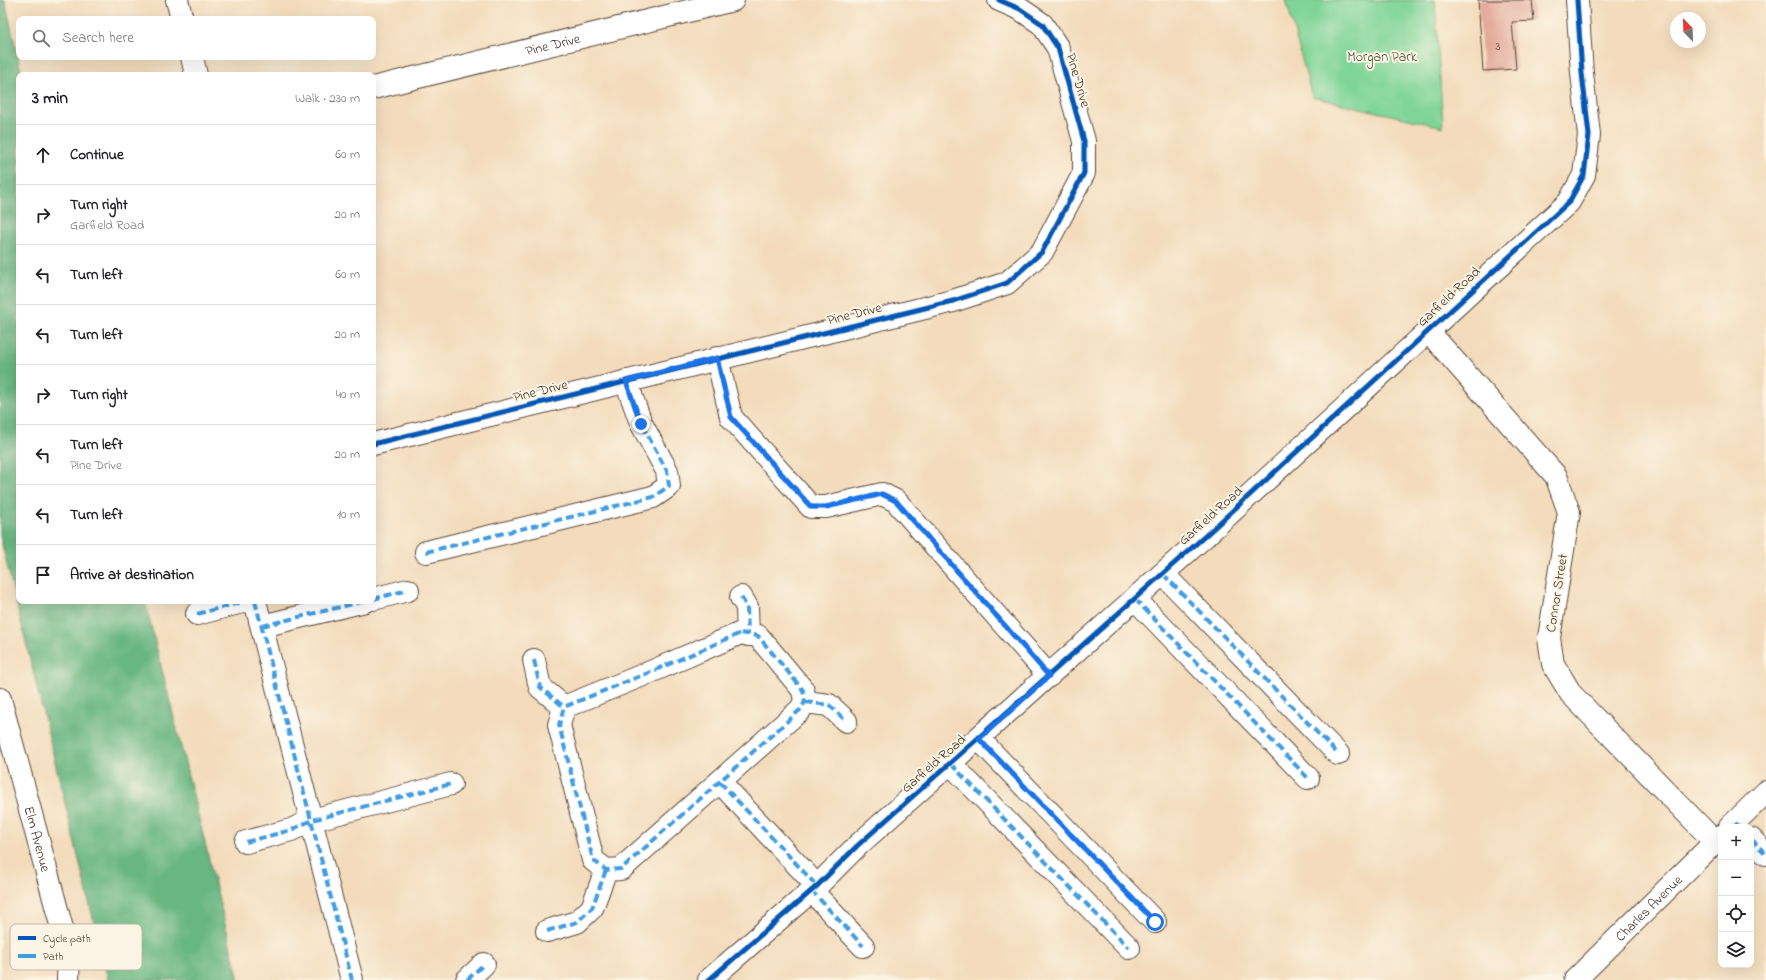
<!DOCTYPE html>
<meta charset="utf-8">
<style>
body{margin:0;font-family:"Indie Flower",sans-serif;background:#f6f6f6;color:#202124}
.controls{position:absolute;right:12px;bottom:12px;display:grid;overflow:hidden;border-radius:8px;box-shadow:0 4px 16px #0002}
.controls button{width:36px;height:36px;display:grid;place-items:center;padding:0;border:0;border-bottom:1px solid #e0e0e0;background:#fff;color:#202124;font:20px sans-serif}
.compass{position:absolute;left:1670px;top:12px;width:36px;height:36px;border-radius:50%;background:#fff;box-shadow:0 4px 16px #0002;rotate:337deg}
.stop{position:absolute;width:12px;height:12px;margin:-9px;border:3px solid #1a73e8;border-radius:50%;background:#fff}
.stop.end{background:#1a73e8;border-color:#fff;box-shadow:0 1px 4px #0008}
.list{margin:0;padding:0;list-style:none}
h2{display:flex;justify-content:space-between;align-items:center;height:52px;margin:0;padding:0 16px;font-size:17px}
h2 small{font-size:13px;font-weight:400;color:#757577}
.list li{display:grid;grid-template-columns:26px 1fr auto;gap:12px;align-items:center;box-sizing:border-box;height:60px;padding:0 16px;border-top:1px solid #e0e0e0}
.list b{display:block;font-size:15px;white-space:nowrap}
.list p{margin:0;font-size:13px;white-space:nowrap;color:#757577}
.list em{font-size:13px;font-style:normal;color:#757577}
.icon{flex:none;width:22px;height:22px;fill:none;stroke:currentColor;stroke-width:2;stroke-linecap:round;stroke-linejoin:round}
.map{position:relative;flex:none;width:1766px;height:980px;overflow:hidden}
.search{position:absolute;background:#fff;box-shadow:0 4px 16px #0002;left:16px;top:16px;width:360px;height:44px;display:flex;align-items:center;gap:10px;box-sizing:border-box;padding:0 14px;border-radius:8px;color:#757577;font-size:15px}
.panel{position:absolute;background:#fff;box-shadow:0 4px 16px #0002;left:16px;top:72px;width:360px;height:532px;border-radius:8px}
.map>svg:first-child{display:block}
</style>
<div class="map">
<svg width="1766" height="980" viewBox="0 0 1766 980">
<rect width="100%" height="100%" fill="#fcf5e5"/>
<filter id="ink" filterUnits="userSpaceOnUse"><feTurbulence type="fractalNoise" baseFrequency=".025" numOctaves="2"/><feDisplacementMap in="SourceGraphic" scale="8" xChannelSelector="R" yChannelSelector="G"/><feConvolveMatrix kernelMatrix="1 2 1 2 8 2 1 2 1" color-interpolation-filters="sRGB"/></filter>
<filter id="wash" filterUnits="userSpaceOnUse"><feTurbulence type="fractalNoise" baseFrequency=".012" numOctaves="4" result="noise"/><feDisplacementMap in="SourceGraphic" scale="16" xChannelSelector="R" yChannelSelector="G"/><feGaussianBlur stdDeviation="0.9" result="paint"/><feColorMatrix in="noise" values="0 0 0 0 0 0 0 0 0 0 0 0 0 0 0 0 0 1.4 0 .05"/><feComposite in="paint" operator="in"/></filter>
<g filter="url(#wash)">
<rect width="100%" height="100%" fill="#f3dbbb"/>
<!-- green -->
<path fill="#7fd598" stroke="#5d805b" d="M 1286,0 L 1435,0 L 1443,127 L 1312,97 Z"/>
<!-- forest -->
<path fill="#67b680" stroke="#51704f" d="M 0,0 L 5,0 L 22,75 L 19,75 L 19,601 L 145,601 L 239,980 L 108,980 L 0,536 Z"/>
<g id="blocks">
<!-- building -->
<path fill="#e2a898" d="M 1478,0 L 1532,0 L 1534,21 L 1512,22 L 1516,69 L 1483,71 Z"/>
</g>
</g>
<g filter="url(#ink)">
<use href="#blocks" fill-opacity="0" stroke="#574536" stroke-width="1"/>
<g fill="none" stroke-linecap="round" stroke-linejoin="round">
<!-- street casing -->
<g stroke="#574536" stroke-width="24">
<g id="street">
<path d="M 177,0 L 182,19"/>
<path d="M 192,57 L 196,75"/>
<path id="s1" d="M 373,88 L 733,0"/>
<path d="M 1428,331 L 1556,476 L 1569,512 L 1549,638 L 1553,664 L 1571,694 L 1715,842"/>
<path d="M 717,358 L 731,417 L 811,507 L 826,507 L 882,494 L 896,501 L 1049,676"/>
<path d="M 373,444 L 953,301 L 1007,283 L 1042,252 L 1084,173 L 1084,141 L 1058,48 L 1042,24 L 1020,9 L 999,0"/>
<path d="M 426,552 L 653,497 L 669,486 L 667,471 L 641,423 L 626,381"/>
<path d="M 1163,574 L 1338,754"/>
<path d="M 741,597 L 747,607 L 748,635"/>
<path d="M 373,599 L 408,590"/>
<path d="M 1135,599 L 1308,778"/>
<path d="M 255,601 L 352,980"/>
<path d="M 197,614 L 246,601"/>
<path d="M 262,626 L 365,601"/>
<path d="M 741,633 L 758,636 L 803,690 L 805,702 L 800,710 L 621,869 L 606,870 L 593,860 L 559,725 L 564,707 L 648,673 Z"/>
<path d="M 534,660 L 540,687 L 564,707"/>
<path id="s2" d="M 0,699 L 69,954 L 68,980"/>
<path d="M 805,702 L 829,705 L 846,721"/>
<path d="M 979,739 L 1155,922"/>
<path d="M 951,764 L 1129,948"/>
<path d="M 720,782 L 817,886"/>
<path d="M 1730,827 L 1766,792"/>
<path d="M 1751,839 L 1766,854"/>
<path d="M 246,842 L 291,830 L 312,820 L 451,784"/>
<path d="M 811,890 L 863,946"/>
<path d="M 547,931 L 577,922 L 592,908 L 606,870"/>
<path d="M 467,980 L 484,964"/>
<path d="M 709,980 L 817,886 L 857,846 L 1205,536 L 1569,202 L 1584,175 L 1589,135 L 1582,73 L 1577,0"/>
<path id="s3" d="M 1575,980 L 1721,836"/>
</g>
</g>
<!-- street -->
<use href="#street" stroke="#fff" stroke-width="22"/>
<!-- quiet -->
<path stroke="#3f9ce0" stroke-width="4" stroke-dasharray="8 4" stroke-linecap="butt" d="M 717,358 L 731,417 L 811,507 L 826,507 L 882,494 L 896,501 L 1049,676
M 426,552 L 653,497 L 669,486 L 667,471 L 641,423 L 626,381
M 1163,574 L 1338,754
M 741,597 L 747,607 L 748,635
M 373,599 L 408,590
M 1135,599 L 1308,778
M 255,601 L 352,980
M 197,614 L 246,601
M 262,626 L 365,601
M 741,633 L 758,636 L 803,690 L 805,702 L 800,710 L 621,869 L 606,870 L 593,860 L 559,725 L 564,707 L 648,673 Z
M 534,660 L 540,687 L 564,707
M 805,702 L 829,705 L 846,721
M 979,739 L 1155,922
M 951,764 L 1129,948
M 720,782 L 817,886
M 1735,823 L 1739,827
M 1751,839 L 1766,854
M 246,842 L 291,830 L 312,820 L 451,784
M 811,890 L 863,946
M 547,931 L 577,922 L 592,908 L 606,870
M 467,980 L 484,964"/>
<!-- cycleway casing -->
<g stroke="#fcf5e5" stroke-width="8">
<path id="cycleway" d="M 373,444 L 953,301 L 1007,283 L 1042,252 L 1084,173 L 1084,141 L 1058,48 L 1042,24 L 1020,9 L 999,0
M 709,980 L 817,886 L 857,846 L 1205,536 L 1569,202 L 1584,175 L 1589,135 L 1582,73 L 1577,0"/>
</g>
<!-- cycleway -->
<use href="#cycleway" stroke="#0057b8" stroke-width="5"/>
</g>
</g>
<g fill="none" stroke-linecap="round" stroke-linejoin="round" filter="url(#ink)">
<!-- route -->
<path stroke="#1a73e8" stroke-width="5" d="M 641,424 L 626,381 L 717,358 L 731,417 L 811,507 L 826,507 L 882,494 L 896,501 L 1049,676 L 979,739 L 1155,922"/>
</g>
<g text-anchor="middle" stroke-width="4" stroke-linejoin="round" paint-order="stroke">
<!-- number labels -->
<g font-size="12" fill="#654a3c">
<text x="1498" y="50">3</text>
</g>
<!-- street labels -->
<g font-size="14" fill="#3b2a1e" stroke="#fcf5e5">
<text dy="5" stroke="none"><textPath href="#s1" startOffset="185">Pine Drive</textPath></text>
<text transform="translate(1079 80) rotate(74)" y="5">Pine Drive</text>
<text transform="translate(1448 296) rotate(-43)" y="5">Garfield Road</text>
<text transform="translate(854 313) rotate(-14)" y="5">Pine Drive</text>
<text transform="translate(540 390) rotate(-14)" y="5">Pine Drive</text>
<text transform="translate(1210 515) rotate(-42)" y="5">Garfield Road</text>
<text transform="translate(1556 593) rotate(-81)" y="5">Connor Street</text>
<text transform="translate(933 763) rotate(-41)" y="5">Garfield Road</text>
<text dy="5" stroke="none"><textPath href="#s2" startOffset="145">Elm Avenue</textPath></text>
<text dy="5" stroke="none"><textPath href="#s3" startOffset="103">Charles Avenue</textPath></text>
</g>
<!-- park labels -->
<g font-size="14" fill="#4c553c" stroke="#fcf5e5">
<text x="1382" y="61">Morgan Park</text>
</g>
</g>
<!-- legend -->
<rect x="10" y="924" width="132" height="46" rx="6" fill="#fcf5e5" stroke="#c2b8a9" stroke-width="1"/>
<rect x="18" y="936" width="18" height="4" fill="#0057b8"/>
<rect x="18" y="954" width="18" height="4" fill="#3f9ce0"/>
<g font-size="11" fill="#3b2a1e">
<text x="43" y="942">Cycle path</text>
<text x="43" y="960">Path</text>
</g>
</svg>
<div class="controls">
<button>+</button>
<button>−</button>
<button><svg class="icon" aria-label="locate" viewBox="0 0 24 24"><circle cx="12" cy="12" r="6"/><path d="M12 2v4M12 18v4M2 12h4M18 12h4"/></svg></button>
<button><svg class="icon" aria-label="layers" viewBox="0 0 24 24"><path d="M12 4l9 5-9 5-9-5zM3 14l9 5 9-5"/></svg></button>
</div>
<svg class="compass" viewBox="-18 -18 36 36"><path d="M0-13l5 13h-10z" fill="#e53935"/><path d="M0 13l5-13h-10z" fill="#757577"/></svg>
<div class="stop" style="left:1155px;top:922px"></div>
<div class="stop end" style="left:641px;top:424px"></div>
<div class="search"><svg class="icon" aria-label="search" viewBox="0 0 24 24"><circle cx="10" cy="10" r="6"/><path d="M15 15l6 6"/></svg>Search here</div>
<section class="panel">
<h2>3 min<small>Walk · 230 m</small></h2>
<ul class="list">
<li><svg class="icon" aria-label="ahead" viewBox="0 0 24 24"><path d="M12 20V5M6 11l6-6 6 6"/></svg><div><b>Continue</b></div><em>60 m</em></li>
<li><svg class="icon" aria-label="right" viewBox="0 0 24 24"><path d="M7 20v-9h11M14 6l5 5-5 5"/></svg><div><b>Turn right</b><p>Garfield Road</p></div><em>20 m</em></li>
<li><svg class="icon" aria-label="left" viewBox="0 0 24 24"><path d="M17 20v-9H6M10 6l-5 5 5 5"/></svg><div><b>Turn left</b></div><em>60 m</em></li>
<li><svg class="icon" aria-label="left" viewBox="0 0 24 24"><path d="M17 20v-9H6M10 6l-5 5 5 5"/></svg><div><b>Turn left</b></div><em>20 m</em></li>
<li><svg class="icon" aria-label="right" viewBox="0 0 24 24"><path d="M7 20v-9h11M14 6l5 5-5 5"/></svg><div><b>Turn right</b></div><em>40 m</em></li>
<li><svg class="icon" aria-label="left" viewBox="0 0 24 24"><path d="M17 20v-9H6M10 6l-5 5 5 5"/></svg><div><b>Turn left</b><p>Pine Drive</p></div><em>20 m</em></li>
<li><svg class="icon" aria-label="left" viewBox="0 0 24 24"><path d="M17 20v-9H6M10 6l-5 5 5 5"/></svg><div><b>Turn left</b></div><em>10 m</em></li>
<li><svg class="icon" aria-label="arrive" viewBox="0 0 24 24"><path d="M6 21V4h12l-3 4 3 4H6"/></svg><div><b>Arrive at destination</b></div></li>
</ul>
</section>
</div>
